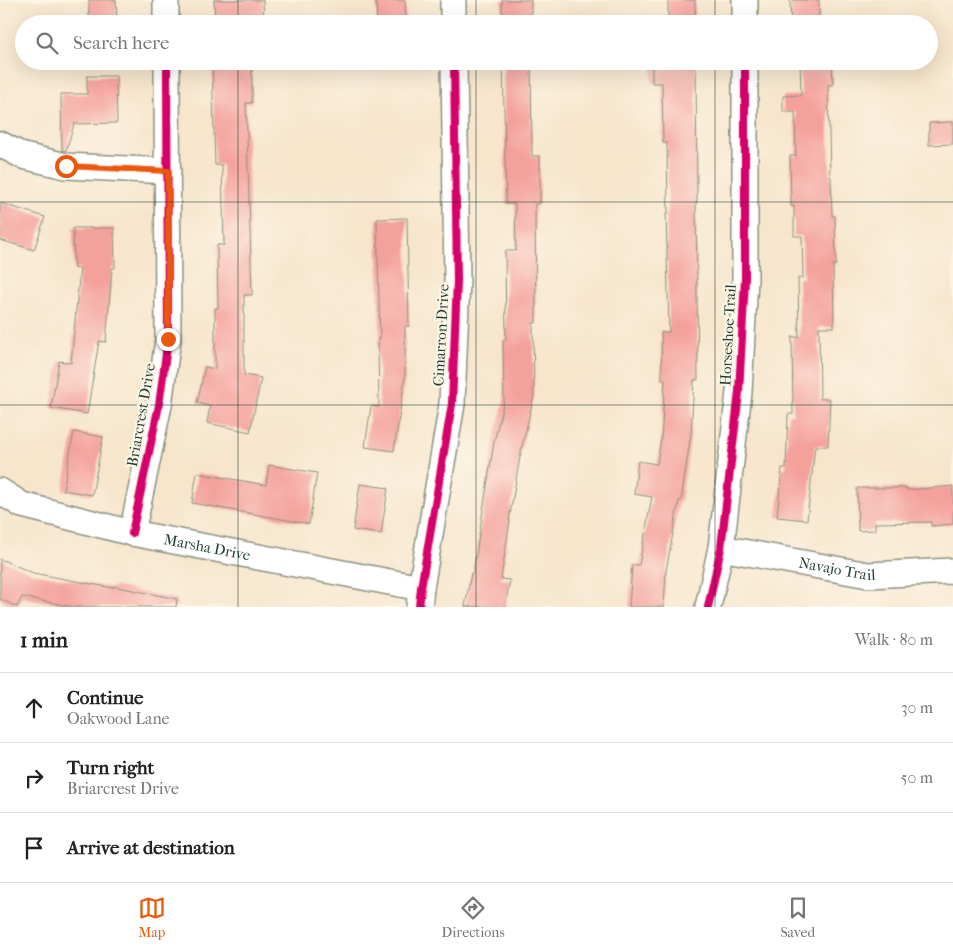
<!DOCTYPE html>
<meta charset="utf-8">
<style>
body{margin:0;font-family:"IM FELL French Canon",serif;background:#f2f2f2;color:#202124}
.stop{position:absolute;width:15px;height:15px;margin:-11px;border:4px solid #ea580c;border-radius:50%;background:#fff}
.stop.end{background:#ea580c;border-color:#fff;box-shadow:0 1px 5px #0008}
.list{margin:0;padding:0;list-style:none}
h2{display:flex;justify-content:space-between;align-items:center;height:65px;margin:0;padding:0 20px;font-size:21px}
h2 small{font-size:16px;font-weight:400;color:#757577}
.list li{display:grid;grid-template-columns:32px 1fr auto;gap:15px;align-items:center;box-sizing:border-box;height:70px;padding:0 20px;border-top:1px solid #e0e0e0}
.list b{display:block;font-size:19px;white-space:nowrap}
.list p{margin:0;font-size:16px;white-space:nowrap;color:#757577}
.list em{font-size:16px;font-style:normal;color:#757577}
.icon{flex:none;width:28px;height:28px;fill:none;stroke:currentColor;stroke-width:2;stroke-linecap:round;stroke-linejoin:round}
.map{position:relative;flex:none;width:953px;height:607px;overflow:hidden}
.search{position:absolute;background:#fff;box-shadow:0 5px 20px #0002;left:15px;right:15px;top:15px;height:55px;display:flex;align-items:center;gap:12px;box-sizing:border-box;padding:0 18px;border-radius:28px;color:#757577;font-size:19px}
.sheet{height:275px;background:#fff}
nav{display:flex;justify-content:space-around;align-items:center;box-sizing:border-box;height:70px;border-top:1px solid #e0e0e0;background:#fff;font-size:14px;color:#757577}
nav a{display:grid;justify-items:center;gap:2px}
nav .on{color:#ea580c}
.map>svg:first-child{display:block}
</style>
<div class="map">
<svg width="953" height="607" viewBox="0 0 953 607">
<rect width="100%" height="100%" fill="#fcf5e5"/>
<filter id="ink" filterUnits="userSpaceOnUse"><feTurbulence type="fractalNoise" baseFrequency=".02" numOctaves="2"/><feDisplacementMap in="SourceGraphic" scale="10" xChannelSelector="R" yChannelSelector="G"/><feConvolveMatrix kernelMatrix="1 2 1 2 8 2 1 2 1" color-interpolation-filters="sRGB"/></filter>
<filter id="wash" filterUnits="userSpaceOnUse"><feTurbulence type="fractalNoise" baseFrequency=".0096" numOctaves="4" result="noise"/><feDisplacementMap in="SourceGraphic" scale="20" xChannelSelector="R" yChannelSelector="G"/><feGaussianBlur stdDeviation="1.12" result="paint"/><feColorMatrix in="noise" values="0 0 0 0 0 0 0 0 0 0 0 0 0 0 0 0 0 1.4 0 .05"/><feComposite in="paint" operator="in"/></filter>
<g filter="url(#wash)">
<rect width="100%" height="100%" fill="#f7e5cc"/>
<g id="blocks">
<!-- building -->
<path fill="#f4a09b" d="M 89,0 L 116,0 L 117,24 L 89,24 Z
M 214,0 L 263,0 L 264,24 L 215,24 Z
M 376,0 L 405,0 L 406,24 L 377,24 Z
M 502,0 L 531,0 L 531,22 L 502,22 Z
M 668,0 L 695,0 L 695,20 L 668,21 Z
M 790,0 L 819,0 L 819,24 L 791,24 Z
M 212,61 L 252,61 L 252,103 L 246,103 L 252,295 L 244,295 L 244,375 L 261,378 L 250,432 L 207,423 L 210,406 L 197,403 L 205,367 L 215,369 L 215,308 L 218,308 L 217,245 L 224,245 L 222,165 L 215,165 Z
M 503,61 L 531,61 L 532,156 L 540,156 L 540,204 L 535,204 L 536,323 L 533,323 L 534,396 L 521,451 L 509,520 L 510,520 L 501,579 L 510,580 L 505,607 L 465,607 L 471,573 L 473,573 L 494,442 L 504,400 L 503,340 L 506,340 L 505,251 L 516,251 L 515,204 L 506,204 Z
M 652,61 L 696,61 L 697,202 L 696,202 L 698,379 L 694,380 L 691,434 L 681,501 L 679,501 L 666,571 L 664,607 L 629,607 L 632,565 L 639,565 L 652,497 L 634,494 L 638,461 L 657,464 L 661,439 L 665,380 L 662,380 L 661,332 L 669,332 L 666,214 L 668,214 L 667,143 L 663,143 L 662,83 L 652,83 Z
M 800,61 L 832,61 L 833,85 L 828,85 L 830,177 L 831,177 L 832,216 L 835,216 L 836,265 L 833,265 L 834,327 L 819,327 L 820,399 L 830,399 L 828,446 L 815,446 L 807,520 L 777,517 L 782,468 L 786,468 L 788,414 L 793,414 L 792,337 L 799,337 L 798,278 L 803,278 L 802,236 L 794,236 L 794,206 L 791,206 L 790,156 L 796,156 L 795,112 L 783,112 L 783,96 L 801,95 Z
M 87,76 L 116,76 L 117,123 L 74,124 L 66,151 L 62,150 L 61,94 L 87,94 Z
M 953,122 L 953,144 L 929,145 L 929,123 Z
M 0,203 L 45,217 L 34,250 L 0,240 Z
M 407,218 L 409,326 L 405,326 L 405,378 L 394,451 L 365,447 L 371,406 L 379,407 L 378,339 L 380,339 L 377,219 Z
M 73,228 L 114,228 L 115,268 L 112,268 L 106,342 L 99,341 L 87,414 L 51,408 L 59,361 L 71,363 L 80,268 L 74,269 Z
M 74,432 L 103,437 L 92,495 L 63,490 Z
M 269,465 L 317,473 L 309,524 L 192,503 L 197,473 L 266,485 Z
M 360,484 L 388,488 L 381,534 L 353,530 Z
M 953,486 L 953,524 L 931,526 L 931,522 L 875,523 L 875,530 L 858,531 L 857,488 L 907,488 L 907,490 Z
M 0,559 L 33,573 L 113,588 L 113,586 L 177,599 L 176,607 L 74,607 L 22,597 L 17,607 L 0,599 Z"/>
</g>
</g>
<g filter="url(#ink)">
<use href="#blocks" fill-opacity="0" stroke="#8b9180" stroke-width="1"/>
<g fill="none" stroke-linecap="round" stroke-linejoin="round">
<!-- minor casing -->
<g stroke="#8b9180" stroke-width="28">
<g id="minor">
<path d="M 166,0 L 166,24"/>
<path d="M 453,0 L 453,24"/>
<path d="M 745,0 L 745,24"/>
<path d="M 0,144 L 23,156 L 66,166 L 168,171"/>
<path id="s1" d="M 0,491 L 22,505 L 132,533 L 421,588"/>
<path d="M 132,533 L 159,405 L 168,339 L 167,61"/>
<path id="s2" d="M 721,548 L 868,575 L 953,571"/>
<path d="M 419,607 L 421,588 L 452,404 L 457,280 L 454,61"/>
<path d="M 708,607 L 721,548 L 739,392 L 745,279 L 745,61"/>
</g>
</g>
<!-- minor -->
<use href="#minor" stroke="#fff" stroke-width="25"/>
<!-- cycleway casing -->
<g stroke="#fcf5e5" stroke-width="11">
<path id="cycleway" d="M 132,533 L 159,405 L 168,339 L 167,61
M 419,607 L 421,588 L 452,404 L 457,280 L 454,61
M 708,607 L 721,548 L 739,392 L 745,279 L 745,61"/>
</g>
<!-- cycleway -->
<use href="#cycleway" stroke="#d6006c" stroke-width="8"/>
</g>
</g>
<g fill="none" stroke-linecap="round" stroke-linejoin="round" filter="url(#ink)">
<!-- route -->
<path stroke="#ea580c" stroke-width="6" d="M 66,166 L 168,171 L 168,339"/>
</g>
<!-- grid -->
<path fill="none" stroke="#1f3d34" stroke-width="1" stroke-opacity="0.55" d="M 238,0 L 238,24M 476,0 L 476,24M 715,0 L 715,24M 238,61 L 238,607M 476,61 L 476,607M 715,61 L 715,607M 0,202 L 953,202M 0,405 L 953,405"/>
<g text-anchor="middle" stroke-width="4.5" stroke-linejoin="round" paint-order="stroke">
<!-- street labels -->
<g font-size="15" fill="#1f3d34" stroke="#fcf5e5">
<text transform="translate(441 335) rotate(-87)" y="5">Cimarron Drive</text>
<text transform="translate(728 335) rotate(-87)" y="5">Horseshoe Trail</text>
<text transform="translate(141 415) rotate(-80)" y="5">Briarcrest Drive</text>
<text dy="5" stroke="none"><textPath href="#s1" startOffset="216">Marsha Drive</textPath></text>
<text dy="5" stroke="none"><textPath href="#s2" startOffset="118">Navajo Trail</textPath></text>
</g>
</g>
</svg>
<div class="stop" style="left:66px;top:166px"></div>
<div class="stop end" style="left:168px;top:339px"></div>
<div class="search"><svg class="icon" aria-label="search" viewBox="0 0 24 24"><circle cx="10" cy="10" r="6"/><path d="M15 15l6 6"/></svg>Search here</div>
</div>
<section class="sheet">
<h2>1 min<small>Walk · 80 m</small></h2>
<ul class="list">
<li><svg class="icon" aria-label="ahead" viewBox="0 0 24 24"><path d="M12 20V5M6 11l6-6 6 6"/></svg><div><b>Continue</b><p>Oakwood Lane</p></div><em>30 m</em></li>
<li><svg class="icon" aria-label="right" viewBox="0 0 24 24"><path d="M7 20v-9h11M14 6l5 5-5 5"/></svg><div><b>Turn right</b><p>Briarcrest Drive</p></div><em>50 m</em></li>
<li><svg class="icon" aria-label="arrive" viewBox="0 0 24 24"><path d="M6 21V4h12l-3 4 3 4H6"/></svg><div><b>Arrive at destination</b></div></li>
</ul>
</section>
<nav>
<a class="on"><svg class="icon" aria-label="map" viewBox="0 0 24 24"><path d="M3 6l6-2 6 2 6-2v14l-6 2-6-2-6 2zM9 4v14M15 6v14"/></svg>Map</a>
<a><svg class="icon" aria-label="directions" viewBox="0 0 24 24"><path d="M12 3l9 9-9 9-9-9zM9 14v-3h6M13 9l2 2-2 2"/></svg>Directions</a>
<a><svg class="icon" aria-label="saved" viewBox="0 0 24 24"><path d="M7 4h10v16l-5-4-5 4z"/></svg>Saved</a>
</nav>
